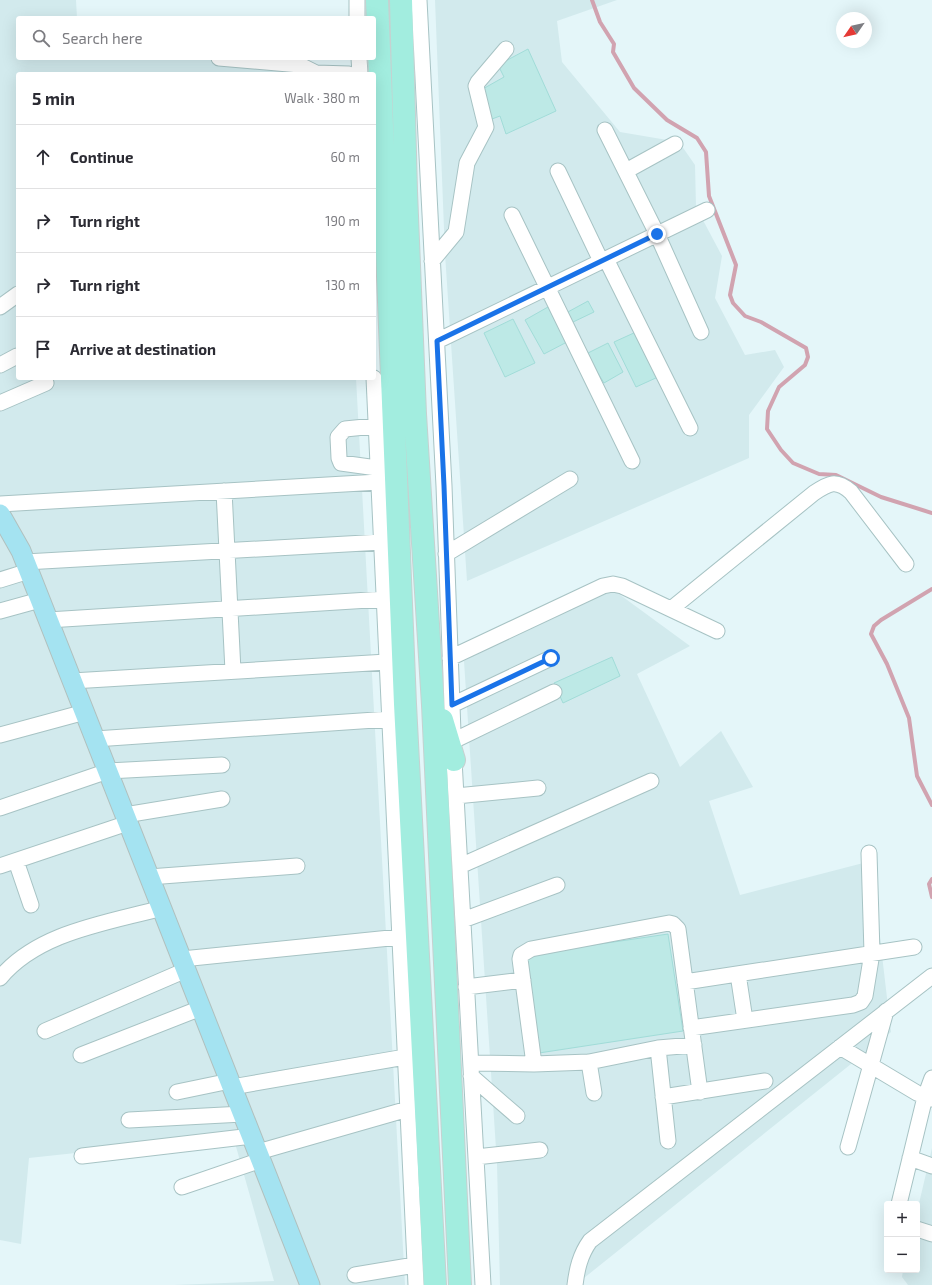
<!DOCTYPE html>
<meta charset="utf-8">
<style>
body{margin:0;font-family:"Exo 2",sans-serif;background:#f7f7f7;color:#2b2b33}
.controls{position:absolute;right:12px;bottom:12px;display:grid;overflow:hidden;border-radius:4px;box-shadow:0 4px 16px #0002}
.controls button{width:36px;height:36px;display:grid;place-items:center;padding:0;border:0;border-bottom:1px solid #e1e1e2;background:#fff;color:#2b2b33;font:20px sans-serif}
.compass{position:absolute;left:836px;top:12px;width:36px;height:36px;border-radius:50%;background:#fff;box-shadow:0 4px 16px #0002;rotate:236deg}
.stop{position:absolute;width:12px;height:12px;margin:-9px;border:3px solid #1a73e8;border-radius:50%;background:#fff}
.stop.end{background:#1a73e8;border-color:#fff;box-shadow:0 1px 4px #0008}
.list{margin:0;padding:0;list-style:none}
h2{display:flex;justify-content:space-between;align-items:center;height:52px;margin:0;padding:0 16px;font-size:17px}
h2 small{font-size:13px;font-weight:400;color:#7c7c81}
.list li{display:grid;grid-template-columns:26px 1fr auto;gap:12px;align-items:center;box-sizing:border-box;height:64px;padding:0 16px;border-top:1px solid #e1e1e2}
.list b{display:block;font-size:15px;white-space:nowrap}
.list em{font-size:13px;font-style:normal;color:#7c7c81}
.icon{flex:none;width:22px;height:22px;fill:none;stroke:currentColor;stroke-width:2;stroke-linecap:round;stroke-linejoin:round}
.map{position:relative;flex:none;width:932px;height:1285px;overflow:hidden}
.search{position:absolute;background:#fff;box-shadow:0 4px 16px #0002;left:16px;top:16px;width:360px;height:44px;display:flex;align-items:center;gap:10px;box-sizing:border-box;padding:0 14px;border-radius:4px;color:#7c7c81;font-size:15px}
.panel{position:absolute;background:#fff;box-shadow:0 4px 16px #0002;left:16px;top:72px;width:360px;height:308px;border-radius:4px}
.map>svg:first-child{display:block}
</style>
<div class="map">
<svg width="932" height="1285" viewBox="0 0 932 1285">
<rect width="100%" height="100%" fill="#e4f6f9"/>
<!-- residential -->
<path fill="#d2eaed" d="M 0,0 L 76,0 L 77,18 L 18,18 L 18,58 L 231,58 L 338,74 L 18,74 L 18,378 L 356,378 L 405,1285 L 174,1285 L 274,1281 L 233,1136 L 29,1158 L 21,1244 L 0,1240 Z
M 435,0 L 617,0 L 557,21 L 562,62 L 620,132 L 679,142 L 695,165 L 696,207 L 722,256 L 715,298 L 745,355 L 775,350 L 784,367 L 749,415 L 749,458 L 467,581 L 445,254 Z
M 608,586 L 690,646 L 637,674 L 680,767 L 721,731 L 753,787 L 709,801 L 740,895 L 871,861 L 891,1032 L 584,1278 L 582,1285 L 500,1285 L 497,1164 L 464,661 Z
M 932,1148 L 932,1285 L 908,1285 L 902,1277 L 903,1270 L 917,1270 L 917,1212 Z"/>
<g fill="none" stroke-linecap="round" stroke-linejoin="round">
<!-- stream -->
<path stroke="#d1a3b0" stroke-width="4" d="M 592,0 L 600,22 L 614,44 L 613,52 L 634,88 L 667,120 L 697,138 L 706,152 L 709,196 L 736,265 L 730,295 L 733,303 L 745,316 L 761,322 L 806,348 L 808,357 L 805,365 L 779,387 L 768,411 L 767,429 L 781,450 L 793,463 L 819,474 L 836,475 L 881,497 L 932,513
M 932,589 L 881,620 L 874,626 L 871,634 L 887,664 L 909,718 L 917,776 L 932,805
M 932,879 L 929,884 L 932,897"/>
</g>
<!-- building -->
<path fill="#bde9e6" stroke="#a1dcd8" d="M 528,49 L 556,111 L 506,134 L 500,116 L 492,119 L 481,90 L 504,77 L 498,65 Z
M 588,301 L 594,312 L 571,323 L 566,313 Z
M 548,307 L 567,342 L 544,354 L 525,320 Z
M 513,319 L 535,363 L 505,377 L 484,333 Z
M 636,332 L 658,377 L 636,387 L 614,342 Z
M 608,343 L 623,372 L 604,383 L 586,354 Z
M 612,657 L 620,676 L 563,703 L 554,683 Z
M 668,934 L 683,1031 L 539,1053 L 525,955 Z"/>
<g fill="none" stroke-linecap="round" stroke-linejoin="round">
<!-- minor casing -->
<g stroke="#a7c3c4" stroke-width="17">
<path id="minor" d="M 357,0 L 357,18
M 419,0 L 444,486 L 454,760 L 483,1285
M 219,58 L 300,65 L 316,73 L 349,74
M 359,58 L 360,74
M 605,130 L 657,234 L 701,332
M 558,171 L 601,261
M 626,171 L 675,144
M 512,215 L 632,461
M 606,259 L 690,428
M 432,261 L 456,232 L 467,163 L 486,127 L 476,86 L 478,82 L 506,49
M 0,307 L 18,294
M 437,341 L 707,210
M 0,365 L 17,356
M 374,378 L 416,1285
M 0,403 L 46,383
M 375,426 L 345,429 L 338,437 L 339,458 L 341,463 L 377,468
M 224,491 L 233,671
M 0,504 L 379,482
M 446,554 L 570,479
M 25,562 L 382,542
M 0,580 L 29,571
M 671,609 L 814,493 C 829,483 836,479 851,492 L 906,564
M 0,611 L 40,600
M 48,620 L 385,599
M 450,658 L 603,586 L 613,584 L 622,586 L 717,631
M 72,681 L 387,662
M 452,705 L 551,658
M 0,735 L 85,712
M 95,739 L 390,719
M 453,741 L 554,692
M 456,796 L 538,788
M 0,808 L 108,771 L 222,765
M 125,815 L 222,799
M 16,861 L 31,905
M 0,866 L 128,823
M 460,866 L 651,781
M 149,877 L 297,866
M 463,920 L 557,885
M 182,959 L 400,937
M 738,974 L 745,1020
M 0,978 C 38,932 107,923 162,908
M 685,982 L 914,947
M 466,987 L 523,980
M 691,1028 L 853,1005 L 861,1002 L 865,996 L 872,953 L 869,853
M 45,1031 L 186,970
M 840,1047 L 917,1093 L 932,1099
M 658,1048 L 668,1141
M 81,1055 L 201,1008
M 589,1062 L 594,1093
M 471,1063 L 534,1064 L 589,1062 L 658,1048 L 694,1045
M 534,1064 L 520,959 L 521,955 L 531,949 L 669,923 L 673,924 L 678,929 L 700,1092
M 471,1076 L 517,1116
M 232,1087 L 405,1057
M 177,1092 L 230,1081
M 663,1097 L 765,1081
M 129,1120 L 243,1114
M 848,1147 L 886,1011
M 258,1152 L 408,1109
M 82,1156 L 252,1136
M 476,1157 L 540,1150
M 910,1158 L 932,1166
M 182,1187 L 261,1160
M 899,1204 L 925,1097 L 932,1078
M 917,1229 L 932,1234
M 355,1275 L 415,1265
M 575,1285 C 577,1269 580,1255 590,1241 L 932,976"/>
</g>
<!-- major casing -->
<g stroke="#b1c0be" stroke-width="21">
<path id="major" d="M 0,514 L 21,551 L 310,1285"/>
</g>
<!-- highway casing -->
<g stroke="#c6d1d0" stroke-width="24">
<path id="highway" d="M 377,0 L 405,704 L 435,1285
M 401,0 L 406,191 L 415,414 L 433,705 L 460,1285
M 442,720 L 454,760"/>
</g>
<!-- minor -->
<use href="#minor" stroke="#fff" stroke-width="15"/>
<!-- major -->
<use href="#major" stroke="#a4e3f1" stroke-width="19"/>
<!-- highway -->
<use href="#highway" stroke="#a2eddf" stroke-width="22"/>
</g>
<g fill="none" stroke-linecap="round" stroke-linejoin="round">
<!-- route -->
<path stroke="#1a73e8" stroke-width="5" d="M 551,658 L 452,705 L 444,486 L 437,341 L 657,234"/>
</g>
</svg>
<div class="controls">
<button>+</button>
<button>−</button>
</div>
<svg class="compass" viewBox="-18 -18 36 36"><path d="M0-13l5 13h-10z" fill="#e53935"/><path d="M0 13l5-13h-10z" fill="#7c7c81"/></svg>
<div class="stop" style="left:551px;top:658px"></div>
<div class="stop end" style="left:657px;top:234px"></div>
<div class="search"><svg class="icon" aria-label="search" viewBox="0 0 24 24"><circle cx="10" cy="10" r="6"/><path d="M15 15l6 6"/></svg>Search here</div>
<section class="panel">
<h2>5 min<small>Walk · 380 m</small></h2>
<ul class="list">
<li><svg class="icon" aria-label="ahead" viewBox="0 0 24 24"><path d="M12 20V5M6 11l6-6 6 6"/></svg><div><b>Continue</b></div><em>60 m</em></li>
<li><svg class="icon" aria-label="right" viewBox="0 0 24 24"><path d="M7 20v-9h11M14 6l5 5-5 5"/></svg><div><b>Turn right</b></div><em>190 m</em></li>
<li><svg class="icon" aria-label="right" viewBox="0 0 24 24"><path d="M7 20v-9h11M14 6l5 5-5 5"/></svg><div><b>Turn right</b></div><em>130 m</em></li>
<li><svg class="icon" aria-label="arrive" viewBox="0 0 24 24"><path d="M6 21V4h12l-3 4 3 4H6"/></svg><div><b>Arrive at destination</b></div></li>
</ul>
</section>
</div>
